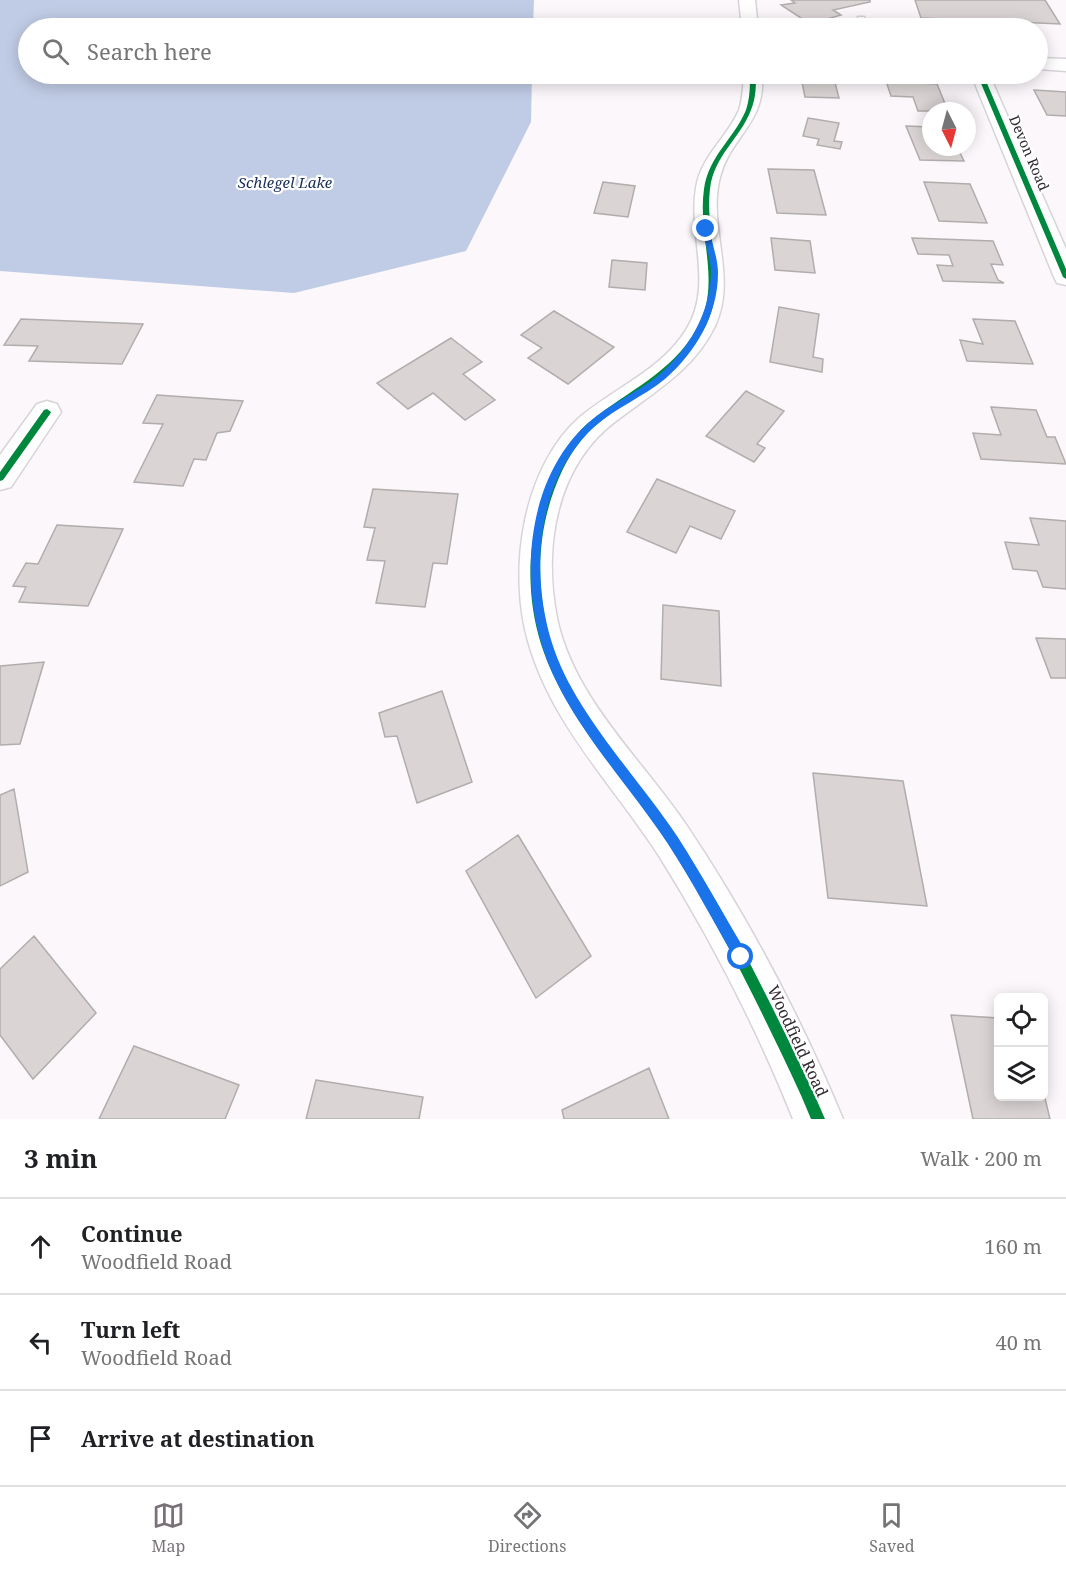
<!DOCTYPE html>
<meta charset="utf-8">
<style>
body{margin:0;font-family:"Noto Serif",serif;background:#f2f2f2;color:#202124}
.controls{position:absolute;right:18px;bottom:18px;display:grid;overflow:hidden;border-radius:9px;box-shadow:0 3px 15px #0003}
.controls button{width:54px;height:54px;display:grid;place-items:center;padding:0;border:0;border-bottom:2px solid #e0e0e0;background:#fff;color:#202124;font:30px sans-serif}
.compass{position:absolute;left:922px;top:102px;width:54px;height:54px;border-radius:50%;background:#fff;box-shadow:0 3px 15px #0003;rotate:174deg}
.stop{position:absolute;width:18px;height:18px;margin:-14px;border:4px solid #1a73e8;border-radius:50%;background:#fff}
.stop.end{background:#1a73e8;border-color:#fff;box-shadow:0 2px 6px #0008}
.list{margin:0;padding:0;list-style:none}
h2{display:flex;justify-content:space-between;align-items:center;height:78px;margin:0;padding:0 24px;font-size:26px}
h2 small{font-size:20px;font-weight:400;color:#757577}
.list li{display:grid;grid-template-columns:39px 1fr auto;gap:18px;align-items:center;box-sizing:border-box;height:96px;padding:0 24px;border-top:2px solid #e0e0e0}
.list b{display:block;font-size:22px;white-space:nowrap}
.list p{margin:0;font-size:20px;white-space:nowrap;color:#757577}
.list em{font-size:20px;font-style:normal;color:#757577}
.icon{flex:none;width:33px;height:33px;fill:none;stroke:currentColor;stroke-width:2;stroke-linecap:round;stroke-linejoin:round}
.map{position:relative;flex:none;width:1066px;height:1119px;overflow:hidden}
.search{position:absolute;background:#fff;box-shadow:0 3px 15px #0003;left:18px;right:18px;top:18px;height:66px;display:flex;align-items:center;gap:15px;box-sizing:border-box;padding:0 21px;border-radius:33px;color:#757577;font-size:22px}
.sheet{height:366px;background:#fff}
nav{display:flex;justify-content:space-around;align-items:center;box-sizing:border-box;height:84px;border-top:2px solid #e0e0e0;background:#fff;font-size:16px;color:#757577}
nav a{display:grid;justify-items:center;gap:3px}
nav .on{color:#787278}
.map>svg:first-child{display:block}
</style>
<div class="map">
<svg width="1066" height="1119" viewBox="0 0 1066 1119">
<rect width="100%" height="100%" fill="#fbf7fb"/>
<!-- water -->
<path fill="#c0cce5" d="M 0,0 L 534,0 L 533,28 L 28,28 L 28,74 L 532,74 L 531,122 L 466,251 L 294,293 L 0,271 Z"/>
<!-- building -->
<path fill="#dad5d4" stroke="#b1adac" stroke-width="1.5" d="M 791,0 L 870,0 L 870,2 L 833,10 L 841,15 L 810,24 L 781,5 L 795,3 Z
M 915,0 L 1045,0 L 1060,24 L 921,18 Z
M 801,77 L 834,79 L 839,98 L 805,97 Z
M 886,81 L 937,84 L 948,111 L 918,111 L 913,97 L 891,96 Z
M 1034,90 L 1066,92 L 1066,116 L 1047,115 Z
M 808,118 L 839,123 L 834,141 L 842,142 L 840,149 L 817,145 L 819,139 L 803,136 Z
M 906,126 L 931,127 L 931,147 L 957,147 L 964,161 L 920,160 Z
M 768,169 L 814,170 L 826,215 L 777,213 Z
M 603,182 L 635,186 L 628,217 L 594,213 Z
M 924,182 L 970,184 L 987,223 L 939,221 Z
M 771,238 L 810,241 L 815,273 L 775,270 Z
M 912,238 L 993,241 L 1003,265 L 991,264 L 998,280 L 1004,283 L 943,281 L 937,265 L 953,266 L 949,255 L 918,254 Z
M 612,260 L 647,263 L 645,290 L 609,287 Z
M 779,307 L 819,314 L 813,357 L 823,359 L 822,372 L 770,362 Z
M 554,311 L 614,347 L 568,384 L 528,358 L 542,348 L 521,335 Z
M 21,319 L 143,324 L 122,364 L 29,361 L 38,346 L 4,345 Z
M 973,319 L 1015,321 L 1033,364 L 967,361 L 960,340 L 983,344 Z
M 451,338 L 482,362 L 463,374 L 495,400 L 465,420 L 433,393 L 408,409 L 377,383 Z
M 746,391 L 784,411 L 757,444 L 765,448 L 754,462 L 706,436 Z
M 157,395 L 243,401 L 230,431 L 217,433 L 206,460 L 194,459 L 183,486 L 134,482 L 163,424 L 143,423 Z
M 991,407 L 1036,410 L 1047,437 L 1055,437 L 1066,464 L 981,459 L 973,433 L 1001,435 Z
M 657,479 L 735,511 L 721,539 L 690,526 L 676,553 L 627,532 Z
M 373,489 L 458,494 L 447,564 L 433,563 L 425,607 L 376,603 L 385,561 L 367,560 L 375,528 L 364,527 Z
M 1030,518 L 1066,521 L 1066,589 L 1043,587 L 1037,571 L 1013,569 L 1005,542 L 1039,545 Z
M 57,525 L 123,529 L 88,606 L 19,602 L 26,587 L 13,586 L 26,563 L 38,564 Z
M 663,605 L 719,611 L 721,686 L 661,679 Z
M 1036,638 L 1066,639 L 1066,678 L 1051,678 Z
M 44,662 L 20,744 L 0,745 L 0,666 Z
M 442,691 L 472,782 L 417,803 L 397,736 L 385,737 L 379,713 Z
M 813,773 L 903,781 L 927,906 L 828,898 Z
M 14,789 L 28,872 L 0,886 L 0,795 Z
M 518,835 L 591,956 L 536,998 L 466,871 Z
M 34,936 L 96,1013 L 33,1079 L 0,1035 L 0,969 Z
M 951,1015 L 998,1018 L 998,1096 L 1044,1096 L 1044,1094 L 1050,1119 L 973,1119 Z
M 134,1046 L 239,1085 L 225,1119 L 99,1119 Z
M 649,1068 L 669,1119 L 564,1119 L 562,1110 Z
M 316,1080 L 423,1097 L 419,1119 L 306,1119 Z"/>
<g fill="none" stroke-linecap="round" stroke-linejoin="round">
<!-- service casing -->
<g stroke="#d8d3d9" stroke-width="3">
<path id="service" d="M 858,17 L 864,17 L 867,28 L 859,28 Z"/>
</g>
<!-- minor casing -->
<g stroke="#d8d3d9" stroke-width="3">
<path id="minor" d="M 739,0 L 755,0 L 758,28 L 742,28 Z
M 1038,58 L 1066,59 L 1066,71 L 1038,69 Z
M 744,74 L 762,74 C 766,124 731,135 720,177 C 707,227 738,277 715,326 C 694,370 654,392 616,421 C 556,466 543,547 557,618 C 574,699 642,759 687,826 C 748,917 801,1018 843,1119 L 793,1119 C 757,1029 711,939 659,856 C 614,786 551,724 528,641 C 508,571 522,468 580,417 C 616,387 661,370 686,330 C 714,286 688,236 696,188 C 701,156 727,138 739,110 C 743,98 743,86 744,74 Z
M 971,74 L 989,74 L 1066,249 L 1066,285 L 1057,283 L 1054,277 Z
M 47,401 L 57,404 L 61,412 L 11,487 L 0,490 L 0,455 L 37,404 Z"/>
</g>
<!-- service -->
<use href="#service" fill="#fefefe" fill-rule="evenodd"/>
<!-- minor -->
<use href="#minor" fill="#fefefe" fill-rule="evenodd"/>
<!-- cycleway casing -->
<g stroke="#fff" stroke-width="4">
<path id="cycleway" d="M 750,74 L 756,74 C 756,86 756,98 751,110 C 740,139 714,155 710,189 C 704,238 730,284 703,331 C 678,375 633,394 595,426 C 582,437 571,453 563,469 C 537,523 534,582 550,639 C 570,711 635,774 676,836 C 715,895 748,958 779,1021 C 795,1053 811,1086 825,1119 L 811,1119 C 799,1089 785,1061 771,1032 C 740,968 708,906 670,846 C 627,779 566,721 541,644 C 523,586 528,522 556,468 C 565,450 576,432 592,420 C 628,391 672,372 696,330 C 723,285 697,237 704,189 C 709,155 734,139 746,110 C 750,98 750,86 750,74 Z
M 977,74 L 983,74 L 1066,269 L 1066,279 L 1063,277 Z
M 47,409 L 51,412 L 50,414 L 3,480 L 0,481 L 0,472 L 44,410 Z"/>
</g>
<!-- cycleway -->
<use href="#cycleway" fill="#00873e" fill-rule="evenodd"/>
</g>
<!-- route -->
<path fill="#1a73e8" d="M 706,227 L 709,229 C 712,243 718,259 718,273 C 718,314 696,352 665,379 C 643,397 615,408 594,427 C 536,480 530,573 552,643 C 573,711 637,776 677,836 C 701,873 723,914 746,952 L 748,957 L 741,964 L 737,962 C 714,923 693,882 668,844 C 626,780 562,716 541,642 C 520,570 529,476 588,423 C 609,404 637,393 659,375 C 689,349 710,313 711,273 C 711,259 705,243 702,229 Z"/>
<g text-anchor="middle" stroke-width="4.5" stroke-linejoin="round" paint-order="stroke">
<!-- far-street labels -->
<g font-size="14" fill="#312b32" stroke="#fff">
<text transform="translate(1029 153) rotate(67)" y="5">Devon Road</text>
</g>
<!-- far-water labels -->
<g font-size="15" font-style="italic" fill="#172d58" stroke="#fff">
<text x="285" y="188">Schlegel Lake</text>
</g>
<!-- street labels -->
<g font-size="16" fill="#312b32" stroke="#fff">
<text transform="translate(798 1041) rotate(65)" y="6">Woodfield Road</text>
</g>
</g>
</svg>
<div class="controls">
<button><svg class="icon" aria-label="locate" viewBox="0 0 24 24"><circle cx="12" cy="12" r="6"/><path d="M12 2v4M12 18v4M2 12h4M18 12h4"/></svg></button>
<button><svg class="icon" aria-label="layers" viewBox="0 0 24 24"><path d="M12 4l9 5-9 5-9-5zM3 14l9 5 9-5"/></svg></button>
</div>
<svg class="compass" viewBox="-18 -18 36 36"><path d="M0-13l5 13h-10z" fill="#e53935"/><path d="M0 13l5-13h-10z" fill="#757577"/></svg>
<div class="stop" style="left:741px;top:957px"></div>
<div class="stop end" style="left:706px;top:229px"></div>
<div class="search"><svg class="icon" aria-label="search" viewBox="0 0 24 24"><circle cx="10" cy="10" r="6"/><path d="M15 15l6 6"/></svg>Search here</div>
</div>
<section class="sheet">
<h2>3 min<small>Walk · 200 m</small></h2>
<ul class="list">
<li><svg class="icon" aria-label="ahead" viewBox="0 0 24 24"><path d="M12 20V5M6 11l6-6 6 6"/></svg><div><b>Continue</b><p>Woodfield Road</p></div><em>160 m</em></li>
<li><svg class="icon" aria-label="left" viewBox="0 0 24 24"><path d="M17 20v-9H6M10 6l-5 5 5 5"/></svg><div><b>Turn left</b><p>Woodfield Road</p></div><em>40 m</em></li>
<li><svg class="icon" aria-label="arrive" viewBox="0 0 24 24"><path d="M6 21V4h12l-3 4 3 4H6"/></svg><div><b>Arrive at destination</b></div></li>
</ul>
</section>
<nav>
<a class="on"><svg class="icon" aria-label="map" viewBox="0 0 24 24"><path d="M3 6l6-2 6 2 6-2v14l-6 2-6-2-6 2zM9 4v14M15 6v14"/></svg>Map</a>
<a><svg class="icon" aria-label="directions" viewBox="0 0 24 24"><path d="M12 3l9 9-9 9-9-9zM9 14v-3h6M13 9l2 2-2 2"/></svg>Directions</a>
<a><svg class="icon" aria-label="saved" viewBox="0 0 24 24"><path d="M7 4h10v16l-5-4-5 4z"/></svg>Saved</a>
</nav>
